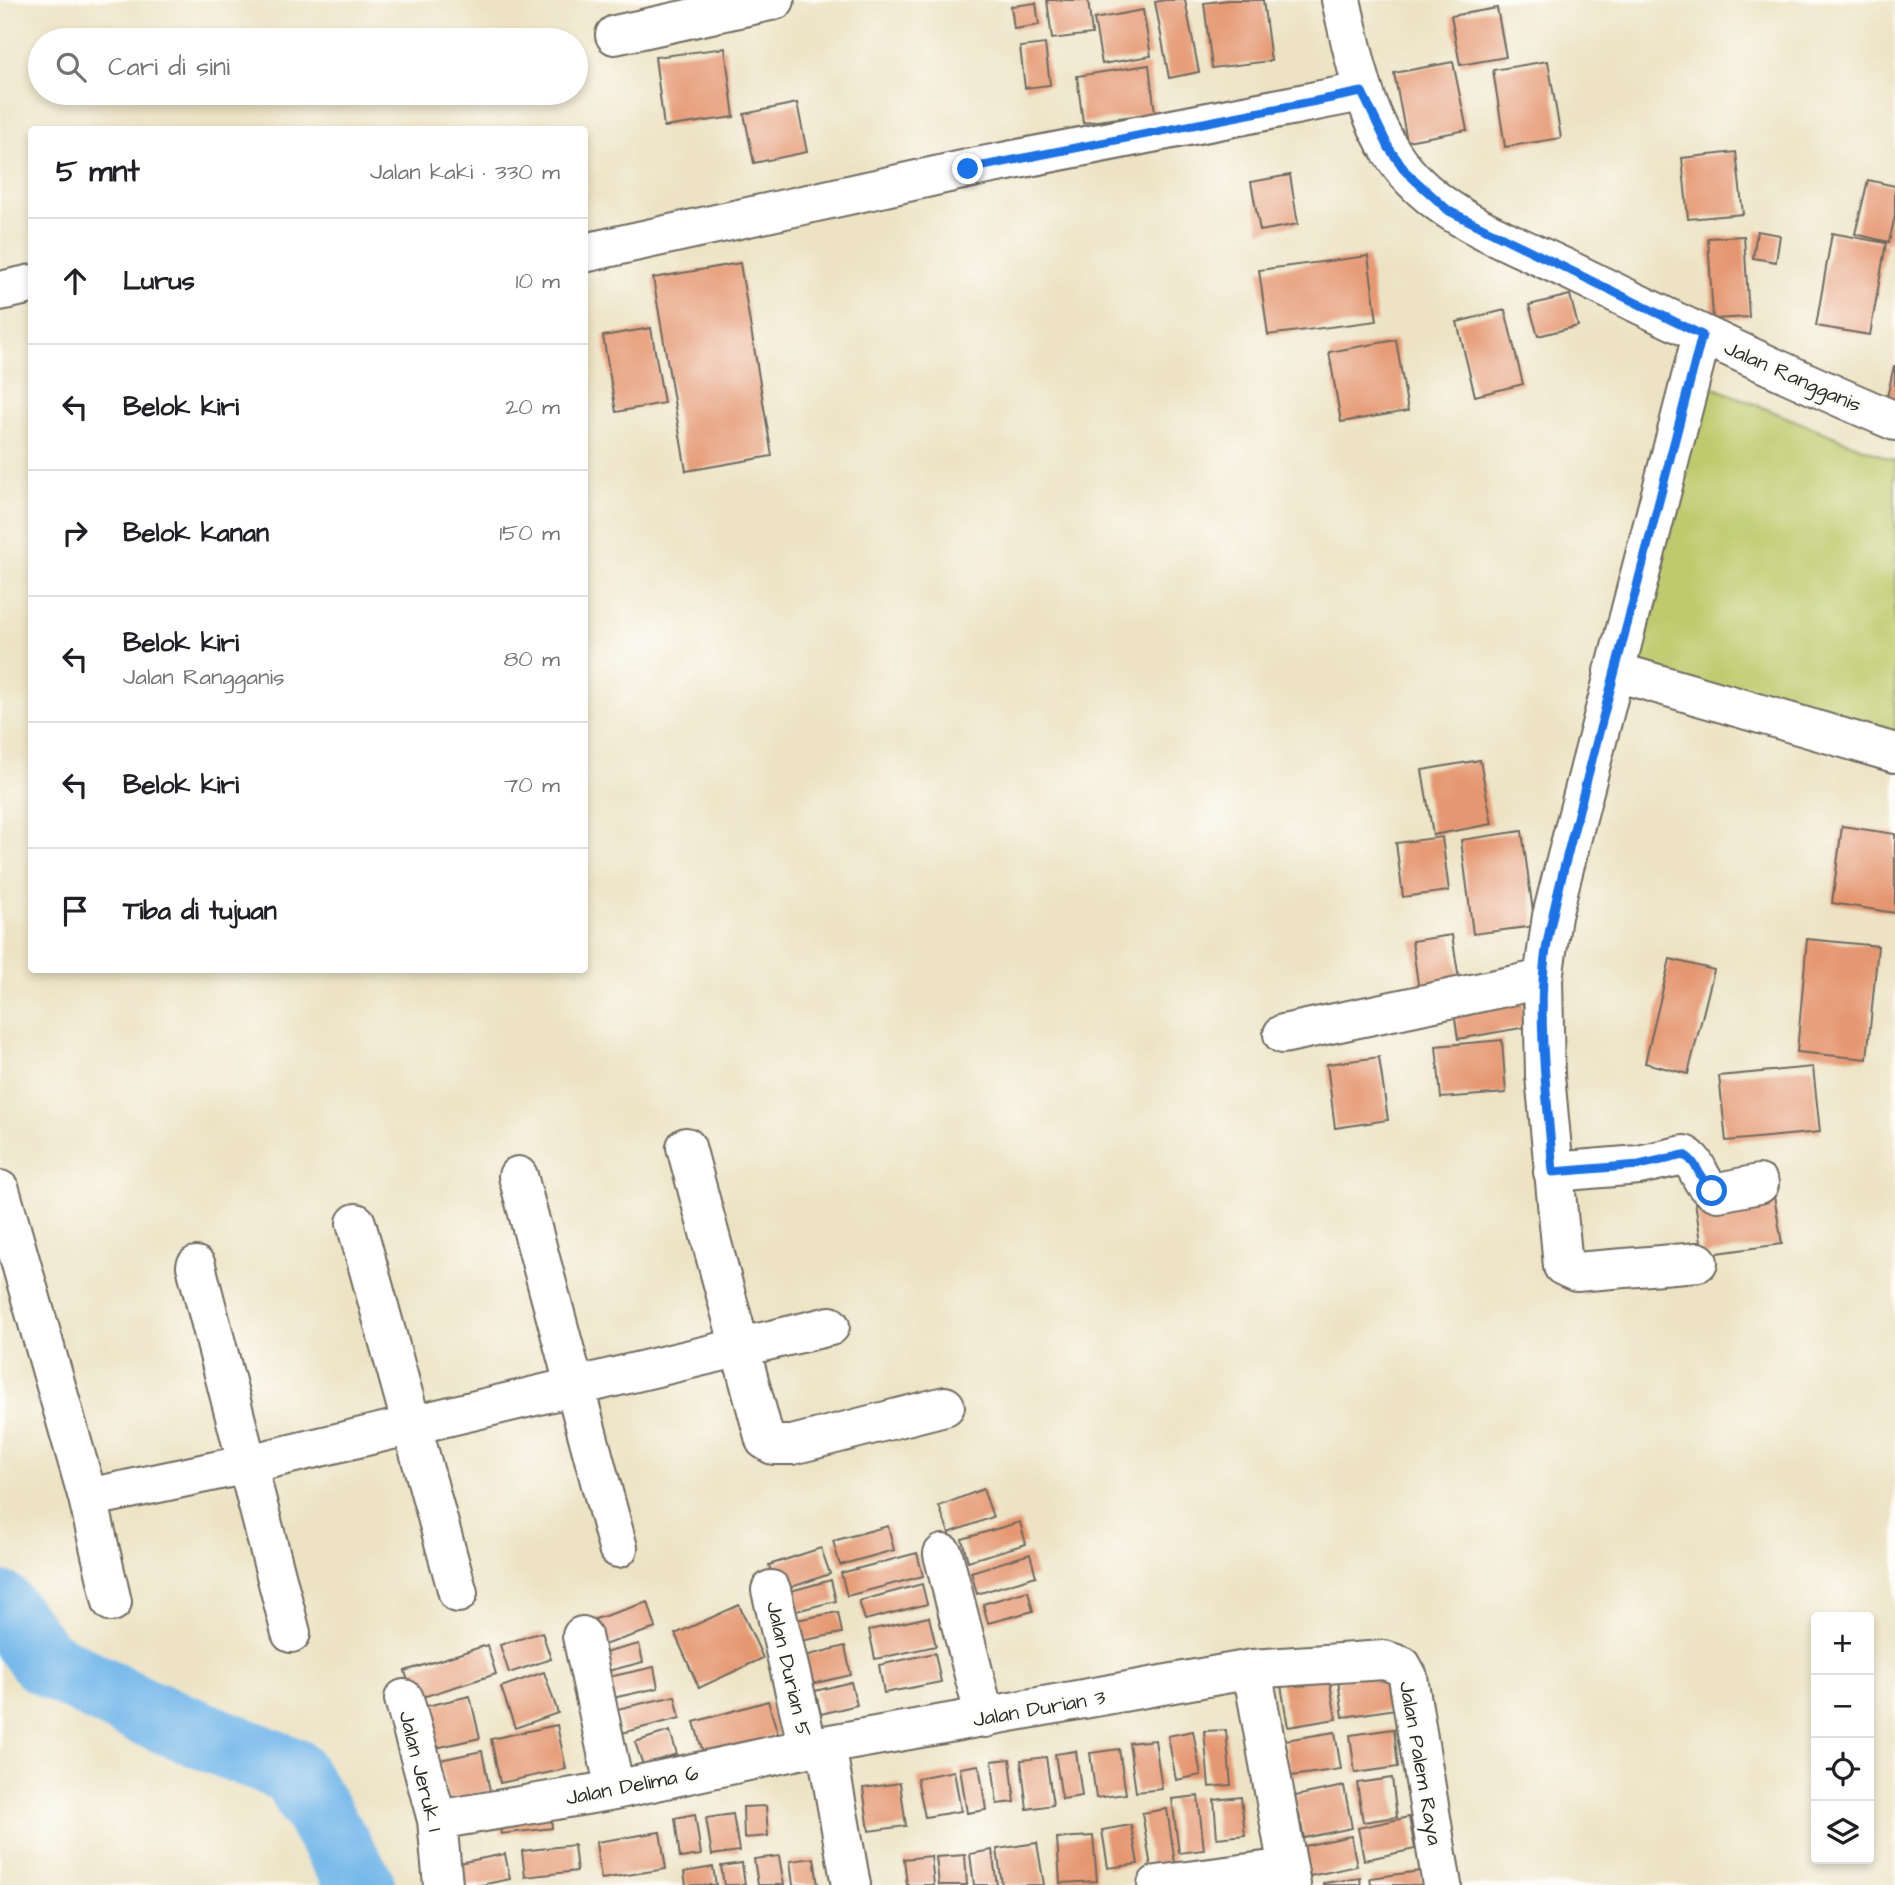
<!DOCTYPE html>
<html lang="id">
<meta charset="utf-8">
<style>
body{margin:0;font-family:"Architects Daughter",sans-serif;background:#f6f6f6;color:#202124}
.controls{position:absolute;right:21px;bottom:21px;display:grid;overflow:hidden;border-radius:7px;box-shadow:0 4px 10px #0003}
.controls button{width:63px;height:63px;display:grid;place-items:center;padding:0;border:0;border-bottom:2px solid #e0e0e0;background:#fff;color:#202124;font:35px sans-serif}
.stop{position:absolute;width:21px;height:21px;margin:-16px;border:5px solid #1a73e8;border-radius:50%;background:#fff}
.stop.end{background:#1a73e8;border-color:#fff;box-shadow:0 2px 7px #0008}
.list{margin:0;padding:0;list-style:none}
h2{display:flex;justify-content:space-between;align-items:center;height:91px;margin:0;padding:0 28px;font-size:30px}
h2 small{font-size:23px;font-weight:400;color:#757577}
.list li{display:grid;grid-template-columns:46px 1fr auto;gap:21px;align-items:center;box-sizing:border-box;height:126px;padding:0 28px;border-top:2px solid #e0e0e0}
.list b{display:block;font-size:26px;white-space:nowrap}
.list p{margin:0;font-size:23px;white-space:nowrap;color:#757577}
.list em{font-size:23px;font-style:normal;color:#757577}
.icon{flex:none;width:38px;height:38px;fill:none;stroke:currentColor;stroke-width:2;stroke-linecap:round;stroke-linejoin:round}
.map{position:relative;flex:none;width:1895px;height:1885px;overflow:hidden}
.search{position:absolute;background:#fff;box-shadow:0 4px 10px #0003;left:28px;top:28px;width:560px;height:77px;display:flex;align-items:center;gap:18px;box-sizing:border-box;padding:0 24px;border-radius:38px;color:#757577;font-size:26px}
.panel{position:absolute;background:#fff;box-shadow:0 4px 10px #0003;left:28px;top:126px;width:560px;height:847px;border-radius:7px}
.map>svg:first-child{display:block}
</style>
<div class="map">
<svg width="1895" height="1885" viewBox="0 0 1895 1885">
<rect width="100%" height="100%" fill="#fdfcf7"/>
<filter id="ink" filterUnits="userSpaceOnUse"><feTurbulence type="fractalNoise" baseFrequency=".0143" numOctaves="2"/><feDisplacementMap in="SourceGraphic" scale="14" xChannelSelector="R" yChannelSelector="G"/><feConvolveMatrix kernelMatrix="1 2 1 2 8 2 1 2 1" color-interpolation-filters="sRGB"/></filter>
<filter id="wash" filterUnits="userSpaceOnUse"><feTurbulence type="fractalNoise" baseFrequency=".00686" numOctaves="4" result="noise"/><feDisplacementMap in="SourceGraphic" scale="28" xChannelSelector="R" yChannelSelector="G"/><feGaussianBlur stdDeviation="1.57" result="paint"/><feColorMatrix in="noise" values="0 0 0 0 0 0 0 0 0 0 0 0 0 0 0 0 0 1.4 0 .05"/><feComposite in="paint" operator="in"/></filter>
<g filter="url(#wash)">
<rect width="100%" height="100%" fill="#ede3c4"/>
<!-- pitch -->
<path fill="#becb6d" stroke="#747b4c" stroke-width="2" d="M 1680,374 L 1895,461 L 1895,763 L 1605,682 Z"/>
<g fill="none" stroke-linecap="round" stroke-linejoin="round">
<!-- river -->
<path stroke="#74b8ea" stroke-width="68" d="M 0,1605 L 43,1661 L 140,1710 L 292,1771 L 361,1885"/>
</g>
<g id="blocks">
<!-- building -->
<path fill="#e59771" d="M 1047,0 L 1088,0 L 1092,34 L 1052,39 Z
M 1165,0 L 1185,0 L 1199,72 L 1169,78 L 1155,2 Z
M 1228,0 L 1263,0 L 1271,61 L 1212,68 L 1204,3 Z
M 1036,3 L 1039,25 L 1014,29 L 1011,6 Z
M 1497,8 L 1506,57 L 1460,65 L 1451,16 Z
M 1143,10 L 1151,56 L 1102,64 L 1094,19 Z
M 1045,44 L 1050,85 L 1025,88 L 1020,47 Z
M 725,48 L 734,117 L 664,127 L 655,57 Z
M 1548,61 L 1561,138 L 1505,147 L 1493,70 Z
M 1453,62 L 1467,130 L 1407,141 L 1394,73 Z
M 1149,65 L 1155,113 L 1083,123 L 1077,76 Z
M 797,103 L 807,152 L 754,163 L 744,114 Z
M 1736,152 L 1743,214 L 1688,219 L 1682,158 Z
M 1290,175 L 1298,224 L 1260,231 L 1251,182 Z
M 1868,180 L 1895,186 L 1895,216 L 1889,242 L 1855,234 Z
M 1757,231 L 1780,235 L 1776,262 L 1753,258 Z
M 1832,233 L 1886,243 L 1870,335 L 1816,326 Z
M 1744,236 L 1749,317 L 1713,319 L 1708,238 Z
M 1368,256 L 1377,321 L 1268,335 L 1259,270 Z
M 740,263 L 772,456 L 686,471 L 653,278 Z
M 1570,295 L 1578,326 L 1538,336 L 1529,305 Z
M 1505,310 L 1523,384 L 1475,396 L 1457,322 Z
M 651,328 L 664,403 L 616,412 L 603,336 Z
M 1396,340 L 1408,411 L 1341,422 L 1329,352 Z
M 1894,366 L 1895,366 L 1895,399 L 1887,397 Z
M 1480,760 L 1492,824 L 1433,835 L 1422,770 Z
M 1842,826 L 1895,834 L 1895,913 L 1832,903 Z
M 1522,831 L 1535,926 L 1473,934 L 1461,840 Z
M 1442,837 L 1449,891 L 1403,897 L 1396,843 Z
M 1452,935 L 1461,992 L 1420,998 L 1412,941 Z
M 1807,939 L 1878,946 L 1867,1059 L 1797,1052 Z
M 1670,959 L 1714,970 L 1688,1074 L 1645,1063 Z
M 1521,994 L 1527,1027 L 1458,1039 L 1453,1005 Z
M 1502,1040 L 1506,1093 L 1441,1098 L 1436,1046 Z
M 1379,1057 L 1388,1120 L 1335,1128 L 1327,1064 Z
M 1813,1067 L 1820,1132 L 1726,1141 L 1719,1076 Z
M 1773,1190 L 1782,1244 L 1703,1255 L 1695,1202 Z
M 983,1489 L 993,1517 L 949,1533 L 939,1506 Z
M 1020,1522 L 1026,1544 L 968,1561 L 962,1539 Z
M 888,1526 L 894,1550 L 840,1565 L 833,1541 Z
M 821,1548 L 830,1574 L 777,1592 L 769,1565 Z
M 917,1553 L 923,1576 L 847,1596 L 841,1573 Z
M 1030,1554 L 1036,1576 L 977,1594 L 971,1572 Z
M 831,1580 L 836,1601 L 792,1612 L 787,1592 Z
M 922,1584 L 927,1604 L 865,1620 L 859,1601 Z
M 1028,1591 L 1033,1611 L 988,1623 L 983,1604 Z
M 648,1602 L 656,1628 L 594,1648 L 586,1622 Z
M 739,1605 L 763,1658 L 699,1688 L 675,1634 Z
M 838,1612 L 842,1633 L 795,1642 L 791,1621 Z
M 929,1617 L 936,1646 L 875,1659 L 869,1630 Z
M 542,1632 L 551,1659 L 509,1673 L 500,1645 Z
M 639,1644 L 643,1662 L 608,1671 L 604,1653 Z
M 487,1645 L 496,1674 L 413,1700 L 405,1671 Z
M 845,1646 L 851,1675 L 803,1686 L 797,1658 Z
M 935,1653 L 941,1682 L 884,1693 L 879,1665 Z
M 1327,1665 L 1336,1719 L 1288,1727 L 1279,1673 Z
M 654,1667 L 658,1688 L 608,1699 L 604,1678 Z
M 544,1672 L 558,1713 L 515,1728 L 501,1687 Z
M 1390,1672 L 1396,1709 L 1343,1717 L 1338,1680 Z
M 851,1682 L 857,1705 L 821,1714 L 815,1691 Z
M 470,1696 L 480,1738 L 427,1750 L 418,1708 Z
M 675,1696 L 680,1718 L 622,1733 L 617,1709 Z
M 768,1701 L 778,1734 L 704,1756 L 694,1722 Z
M 557,1725 L 566,1769 L 500,1783 L 491,1739 Z
M 1394,1729 L 1398,1767 L 1355,1773 L 1350,1735 Z
M 1226,1730 L 1231,1785 L 1209,1787 L 1204,1731 Z
M 670,1731 L 677,1754 L 643,1765 L 635,1742 Z
M 1193,1731 L 1201,1775 L 1176,1780 L 1168,1736 Z
M 1335,1732 L 1341,1769 L 1291,1776 L 1285,1740 Z
M 1155,1740 L 1162,1789 L 1136,1792 L 1129,1743 Z
M 1119,1749 L 1126,1794 L 1096,1798 L 1090,1753 Z
M 482,1751 L 490,1791 L 448,1800 L 440,1760 Z
M 1076,1751 L 1082,1796 L 1062,1799 L 1055,1754 Z
M 1046,1757 L 1053,1805 L 1027,1809 L 1021,1760 Z
M 1010,1759 L 1015,1802 L 997,1804 L 992,1761 Z
M 979,1765 L 986,1810 L 967,1813 L 960,1768 Z
M 954,1771 L 961,1811 L 925,1817 L 917,1778 Z
M 1392,1778 L 1397,1817 L 1363,1822 L 1357,1783 Z
M 900,1783 L 906,1826 L 869,1831 L 863,1788 Z
M 1344,1786 L 1352,1828 L 1304,1838 L 1295,1796 Z
M 1198,1796 L 1204,1850 L 1179,1853 L 1172,1799 Z
M 1241,1797 L 1245,1835 L 1217,1838 L 1214,1800 Z
M 766,1806 L 768,1836 L 744,1838 L 743,1807 Z
M 1167,1809 L 1175,1863 L 1151,1867 L 1142,1813 Z
M 551,1814 L 552,1828 L 501,1834 L 499,1820 Z
M 695,1814 L 701,1855 L 680,1858 L 675,1818 Z
M 733,1814 L 739,1851 L 712,1855 L 706,1818 Z
M 1409,1817 L 1415,1849 L 1364,1860 L 1358,1828 Z
M 1131,1825 L 1138,1864 L 1108,1868 L 1102,1830 Z
M 660,1832 L 666,1869 L 601,1879 L 596,1842 Z
M 1093,1836 L 1097,1881 L 1060,1883 L 1057,1838 Z
M 1351,1836 L 1357,1866 L 1310,1876 L 1304,1846 Z
M 1037,1843 L 1044,1885 L 1002,1885 L 997,1849 Z
M 574,1845 L 577,1871 L 525,1877 L 522,1851 Z
M 992,1850 L 997,1885 L 974,1885 L 970,1854 Z
M 505,1854 L 510,1879 L 481,1885 L 457,1885 L 453,1864 Z
M 965,1855 L 967,1885 L 939,1885 L 936,1857 Z
M 779,1856 L 784,1885 L 758,1885 L 754,1859 Z
M 931,1856 L 934,1885 L 907,1885 L 904,1859 Z
M 814,1858 L 818,1885 L 793,1885 L 790,1861 Z
M 742,1863 L 745,1885 L 724,1885 L 721,1866 Z
M 713,1867 L 716,1885 L 686,1885 L 684,1872 Z
M 1421,1871 L 1423,1885 L 1371,1885 L 1370,1878 Z
M 1360,1878 L 1361,1885 L 1324,1885 L 1323,1883 Z"/>
</g>
</g>
<g filter="url(#ink)">
<use href="#blocks" fill-opacity="0" stroke="#6f6b61" stroke-width="2"/>
<g fill="none" stroke-linecap="round" stroke-linejoin="round">
<!-- minor casing -->
<g stroke="#6f6b61" stroke-width="42">
<path id="minor" d="M 1341,0 C 1355,60 1365,123 1406,172 C 1447,221 1516,244 1573,272 C 1679,324 1786,375 1895,421
M 615,35 L 775,0
M 584,253 L 967,169 L 1362,92
M 0,291 L 32,284
M 1613,671 L 1895,753
M 1283,1034 L 1543,979
M 686,1147 L 765,1440 L 773,1445 L 792,1445 L 945,1406
M 1553,1172 L 1639,1165 L 1684,1155 C 1701,1163 1698,1187 1718,1192 L 1759,1184
M 518,1176 L 618,1548
M 0,1190 L 88,1498 L 112,1602
M 356,1223 L 458,1593
M 1698,1262 L 1576,1272 L 1563,1266 L 1545,1076 L 1543,979 L 1552,916 L 1564,868 L 1702,335
M 196,1266 L 291,1633
M 88,1498 L 248,1464 L 830,1326
M 943,1554 L 985,1718
M 771,1590 L 808,1748
M 582,1636 L 615,1790
M 1252,1669 L 1291,1885
M 404,1699 L 437,1820 L 443,1885
M 826,1745 L 851,1885
M 437,1820 L 615,1790 L 808,1748 L 1252,1669 L 1384,1660 L 1402,1666 L 1408,1677 L 1442,1885
M 1157,1885 L 1288,1868"/>
</g>
<!-- minor -->
<use href="#minor" stroke="#fff" stroke-width="38"/>
</g>
</g>
<g fill="none" stroke-linecap="round" stroke-linejoin="round" filter="url(#ink)">
<!-- route -->
<path stroke="#1a73e8" stroke-width="9" d="M 968,169 L 1362,92 L 1389,148 L 1406,172 L 1449,211 L 1702,335 L 1564,868 C 1557,897 1549,927 1545,957 C 1537,1024 1548,1104 1553,1172 L 1639,1165 L 1684,1155 C 1698,1162 1700,1181 1712,1191"/>
</g>
<g text-anchor="middle" stroke-width="5" stroke-linejoin="round" paint-order="stroke">
<!-- street labels -->
<g font-size="21" fill="#2b2b2b" stroke="#fdfcf7">
<text transform="translate(1793 376) rotate(24)" y="7">Jalan Rangganis</text>
<text transform="translate(789 1669) rotate(77)" y="7">Jalan Durian 5</text>
<text transform="translate(1039 1708) rotate(-10)" y="7">Jalan Durian 3</text>
<text transform="translate(1421 1763) rotate(80)" y="7">Jalan Palem Raya</text>
<text transform="translate(421 1771) rotate(76)" y="7">Jalan Jeruk 1</text>
<text transform="translate(632 1785) rotate(-11)" y="7">Jalan Delima 6</text>
</g>
</g>
</svg>
<div class="controls">
<button>+</button>
<button>−</button>
<button><svg class="icon" aria-label="locate" viewBox="0 0 24 24"><circle cx="12" cy="12" r="6"/><path d="M12 2v4M12 18v4M2 12h4M18 12h4"/></svg></button>
<button><svg class="icon" aria-label="layers" viewBox="0 0 24 24"><path d="M12 4l9 5-9 5-9-5zM3 14l9 5 9-5"/></svg></button>
</div>
<div class="stop" style="left:1712px;top:1191px"></div>
<div class="stop end" style="left:968px;top:169px"></div>
<div class="search"><svg class="icon" aria-label="search" viewBox="0 0 24 24"><circle cx="10" cy="10" r="6"/><path d="M15 15l6 6"/></svg>Cari di sini</div>
<section class="panel">
<h2>5 mnt<small>Jalan kaki · 330 m</small></h2>
<ul class="list">
<li><svg class="icon" aria-label="ahead" viewBox="0 0 24 24"><path d="M12 20V5M6 11l6-6 6 6"/></svg><div><b>Lurus</b></div><em>10 m</em></li>
<li><svg class="icon" aria-label="left" viewBox="0 0 24 24"><path d="M17 20v-9H6M10 6l-5 5 5 5"/></svg><div><b>Belok kiri</b></div><em>20 m</em></li>
<li><svg class="icon" aria-label="right" viewBox="0 0 24 24"><path d="M7 20v-9h11M14 6l5 5-5 5"/></svg><div><b>Belok kanan</b></div><em>150 m</em></li>
<li><svg class="icon" aria-label="left" viewBox="0 0 24 24"><path d="M17 20v-9H6M10 6l-5 5 5 5"/></svg><div><b>Belok kiri</b><p>Jalan Rangganis</p></div><em>80 m</em></li>
<li><svg class="icon" aria-label="left" viewBox="0 0 24 24"><path d="M17 20v-9H6M10 6l-5 5 5 5"/></svg><div><b>Belok kiri</b></div><em>70 m</em></li>
<li><svg class="icon" aria-label="arrive" viewBox="0 0 24 24"><path d="M6 21V4h12l-3 4 3 4H6"/></svg><div><b>Tiba di tujuan</b></div></li>
</ul>
</section>
</div>
